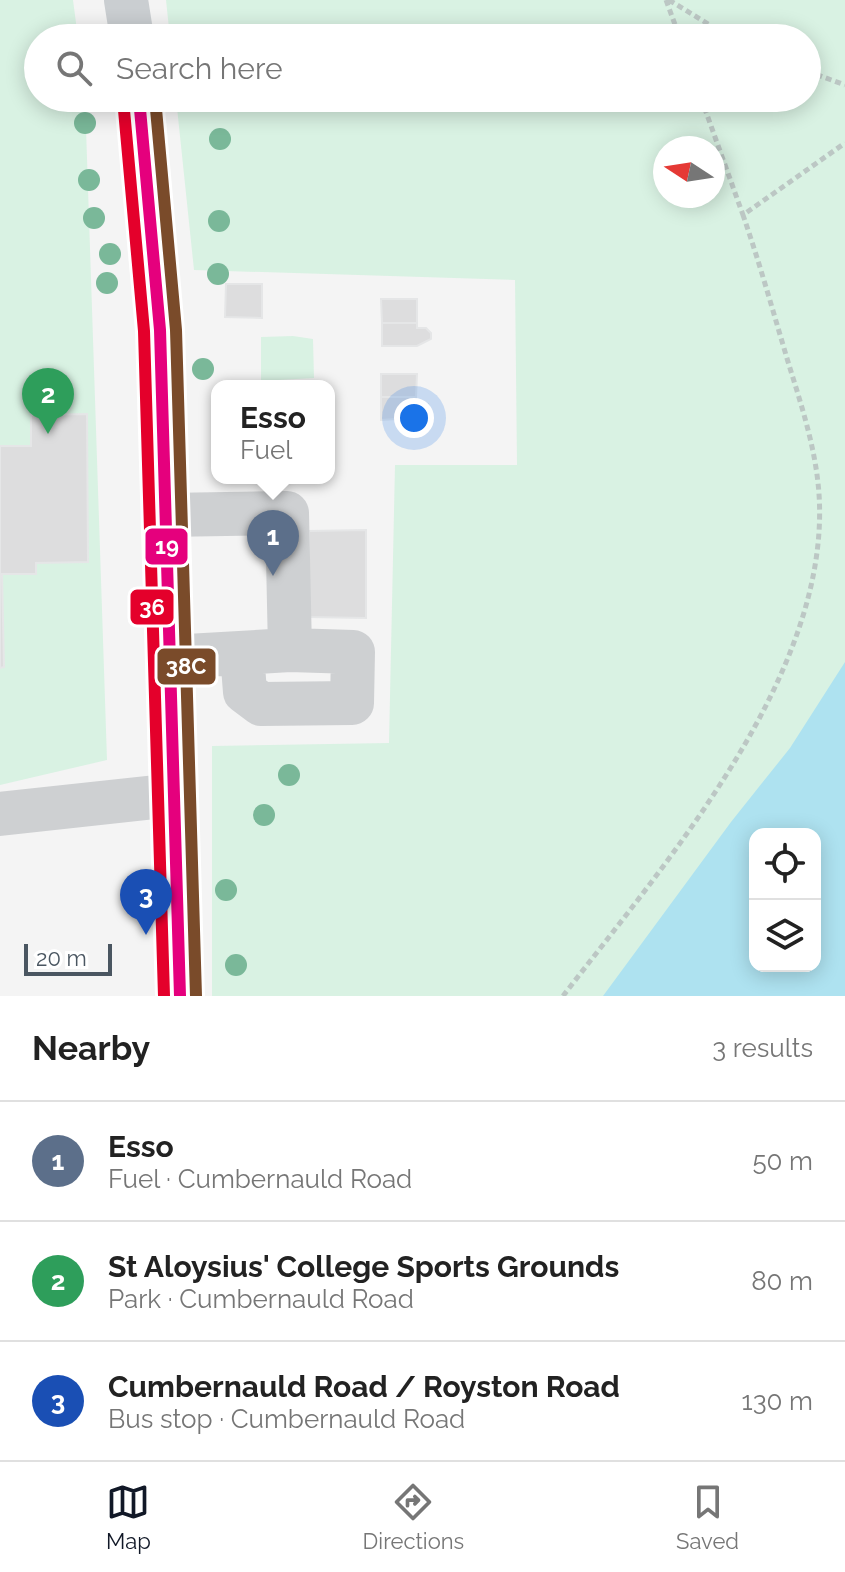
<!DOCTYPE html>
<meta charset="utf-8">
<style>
body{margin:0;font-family:Raleway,sans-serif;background:#f6f6f6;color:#222}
.controls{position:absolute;right:24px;bottom:24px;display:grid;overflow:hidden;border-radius:16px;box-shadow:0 4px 20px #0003}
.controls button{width:72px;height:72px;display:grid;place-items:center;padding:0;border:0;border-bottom:2px solid #e0e0e0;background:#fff;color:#222;font:40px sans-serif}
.compass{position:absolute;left:653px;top:136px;width:72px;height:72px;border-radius:50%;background:#fff;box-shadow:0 4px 20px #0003;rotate:282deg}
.scale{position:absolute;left:24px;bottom:20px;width:88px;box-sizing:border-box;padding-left:8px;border:4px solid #4a5661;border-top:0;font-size:22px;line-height:28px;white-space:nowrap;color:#4a5661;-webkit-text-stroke:6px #fff;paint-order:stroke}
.you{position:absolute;left:414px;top:418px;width:28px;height:28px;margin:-20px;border:6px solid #fff;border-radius:50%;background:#1a73e8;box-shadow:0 0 0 12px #1a73e833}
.badge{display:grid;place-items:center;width:52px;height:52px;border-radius:50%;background:#111827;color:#fff;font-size:26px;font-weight:700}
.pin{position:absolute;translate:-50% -66px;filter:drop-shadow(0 2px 4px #0008)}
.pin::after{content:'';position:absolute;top:42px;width:28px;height:24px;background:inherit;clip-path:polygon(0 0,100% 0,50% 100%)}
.popup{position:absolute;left:211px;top:380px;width:124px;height:104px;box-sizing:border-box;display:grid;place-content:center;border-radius:16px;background:#fff;filter:drop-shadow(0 2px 6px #0005);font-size:26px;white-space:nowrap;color:#767676}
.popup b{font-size:30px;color:#222}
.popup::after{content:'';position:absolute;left:50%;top:100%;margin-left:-16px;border:16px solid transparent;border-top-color:#fff}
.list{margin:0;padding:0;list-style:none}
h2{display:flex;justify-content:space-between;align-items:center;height:104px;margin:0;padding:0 32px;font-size:34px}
h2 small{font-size:26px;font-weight:400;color:#767676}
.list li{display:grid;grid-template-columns:52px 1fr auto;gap:24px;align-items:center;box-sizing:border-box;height:120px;padding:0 32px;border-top:2px solid #e0e0e0}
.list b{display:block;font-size:30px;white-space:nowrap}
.list p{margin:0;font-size:26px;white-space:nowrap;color:#767676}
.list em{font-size:26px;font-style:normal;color:#767676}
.icon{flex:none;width:44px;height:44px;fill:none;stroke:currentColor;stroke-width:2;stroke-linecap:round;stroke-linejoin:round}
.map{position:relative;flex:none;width:845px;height:996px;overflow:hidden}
.search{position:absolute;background:#fff;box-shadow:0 4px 20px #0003;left:24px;right:24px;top:24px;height:88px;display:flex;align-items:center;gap:20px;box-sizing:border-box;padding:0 28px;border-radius:44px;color:#767676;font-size:30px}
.sheet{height:464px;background:#fff}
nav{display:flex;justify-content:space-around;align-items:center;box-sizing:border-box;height:112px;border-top:2px solid #e0e0e0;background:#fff;font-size:22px;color:#767676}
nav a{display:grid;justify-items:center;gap:4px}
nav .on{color:#111827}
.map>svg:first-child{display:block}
</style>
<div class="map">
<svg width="845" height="996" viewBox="0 0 845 996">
<rect width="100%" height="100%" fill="#f4f4f4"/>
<!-- green -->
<path fill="#d9f2e3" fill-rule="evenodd" d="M 0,0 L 73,0 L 78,38 L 38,38 L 38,98 L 85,98 L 107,760 L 0,785 Z
M 166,0 L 845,0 L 845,996 L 212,996 L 212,746 L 389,743 L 395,465 L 517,465 L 515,280 L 194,270 L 176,98 L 807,98 L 807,38 L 170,38 ZM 665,148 L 713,148 L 713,196 L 665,196 ZM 755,834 L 815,834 L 815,966 L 755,966 Z
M 293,336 L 313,339 L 314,378 L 261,381 L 261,337 Z"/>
<!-- water -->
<path fill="#aee2f0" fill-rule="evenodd" d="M 845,662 L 845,996 L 603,996 L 731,822 L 790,748 ZM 755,834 L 815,834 L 815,966 L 755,966 Z"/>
<!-- building -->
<path fill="#ddddde" stroke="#e5e6e7" stroke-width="2" d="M 226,284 L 262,284 L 262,318 L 225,317 Z
M 381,299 L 417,299 L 417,323 L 382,323 Z
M 382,323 L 417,323 L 417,328 L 426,328 L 431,333 L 431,339 L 417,346 L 382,346 Z
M 381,374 L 417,374 L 416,397 L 381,397 Z
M 381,397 L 416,397 L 416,404 L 428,404 L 429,417 L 381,420 Z
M 87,414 L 88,562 L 36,563 L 36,574 L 2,574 L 4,667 L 0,668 L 0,446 L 31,446 L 31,415 Z
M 366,530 L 366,618 L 309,617 L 309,531 Z"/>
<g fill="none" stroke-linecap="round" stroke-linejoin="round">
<!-- path -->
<path stroke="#bcc7c4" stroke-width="5" stroke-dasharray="6 4" stroke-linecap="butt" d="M 666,0 L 680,38
M 669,0 L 731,38
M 807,71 L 845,85
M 701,98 L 743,215
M 563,996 C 666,862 831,674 819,494 C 816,450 802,407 789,365 C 774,315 760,264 743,215 L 845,143"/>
<!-- minor -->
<path stroke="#ced0d2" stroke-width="44" d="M 166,515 L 287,513 L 290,650 L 170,657
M 242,653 L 245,692 L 261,704 L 352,703 L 353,652 L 290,650
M 0,814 L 174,795"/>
<!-- major -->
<path stroke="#caced1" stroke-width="44" d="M 126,0 L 132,38
M 139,98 L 160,330 L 180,996"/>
<!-- bus-1 casing -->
<g stroke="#fff" stroke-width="18">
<path id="bus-1" d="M 139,98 L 160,330 L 180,996"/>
</g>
<!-- bus-2 casing -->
<g stroke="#fff" stroke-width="18">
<path id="bus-2" d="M 123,99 L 144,331 L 164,996"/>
</g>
<!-- bus-3 casing -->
<g stroke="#fff" stroke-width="18">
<path id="bus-3" d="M 155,98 L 176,330 L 196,996"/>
</g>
<!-- bus-1 -->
<use href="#bus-1" stroke="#e5007d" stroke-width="12"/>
<!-- bus-2 -->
<use href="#bus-2" stroke="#e4002b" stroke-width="12"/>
<!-- bus-3 -->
<use href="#bus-3" stroke="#7a4b2a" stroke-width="12"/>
</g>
<!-- trees -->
<g fill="#7ab899">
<circle cx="85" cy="123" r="11"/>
<circle cx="220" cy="139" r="11"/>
<circle cx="89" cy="180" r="11"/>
<circle cx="94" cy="218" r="11"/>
<circle cx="219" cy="221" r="11"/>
<circle cx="110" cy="254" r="11"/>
<circle cx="218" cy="274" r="11"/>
<circle cx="107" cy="283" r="11"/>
<circle cx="203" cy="369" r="11"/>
<circle cx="289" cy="775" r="11"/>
<circle cx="264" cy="815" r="11"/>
<circle cx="226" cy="890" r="11"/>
<circle cx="236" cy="965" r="11"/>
</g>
<g stroke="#fff" stroke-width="3">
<rect x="144" y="527" width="45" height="39" rx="8" fill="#e5007d"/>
<rect x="129" y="588" width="46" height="38" rx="8" fill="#e4002b"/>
<rect x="156" y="647" width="61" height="39" rx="8" fill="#7a4b2a"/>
</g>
<g font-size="22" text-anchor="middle" font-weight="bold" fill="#fff">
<text x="167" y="554">19</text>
<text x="152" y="615">36</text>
<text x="186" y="674">38C</text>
</g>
</svg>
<div class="controls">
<button><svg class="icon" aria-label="locate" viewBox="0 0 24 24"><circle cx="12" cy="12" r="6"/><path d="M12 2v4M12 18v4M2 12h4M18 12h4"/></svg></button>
<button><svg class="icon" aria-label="layers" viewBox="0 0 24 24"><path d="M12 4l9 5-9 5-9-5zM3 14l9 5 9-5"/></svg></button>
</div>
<svg class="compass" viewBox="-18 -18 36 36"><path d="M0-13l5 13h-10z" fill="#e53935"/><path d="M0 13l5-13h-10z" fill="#767676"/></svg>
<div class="scale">20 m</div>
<div class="you"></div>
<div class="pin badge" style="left:273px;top:576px;background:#5c6f8a">1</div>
<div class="popup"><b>Esso</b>Fuel</div>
<div class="pin badge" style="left:48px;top:434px;background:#2e9e5b">2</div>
<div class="pin badge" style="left:146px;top:935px;background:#1a4fb4">3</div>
<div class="search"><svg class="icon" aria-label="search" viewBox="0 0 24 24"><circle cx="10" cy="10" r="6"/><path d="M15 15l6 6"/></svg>Search here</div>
</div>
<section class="sheet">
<h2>Nearby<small>3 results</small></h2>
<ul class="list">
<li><span class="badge" style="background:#5c6f8a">1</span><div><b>Esso</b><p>Fuel · Cumbernauld Road</p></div><em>50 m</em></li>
<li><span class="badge" style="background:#2e9e5b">2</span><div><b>St Aloysius' College Sports Grounds</b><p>Park · Cumbernauld Road</p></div><em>80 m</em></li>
<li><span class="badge" style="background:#1a4fb4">3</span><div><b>Cumbernauld Road / Royston Road</b><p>Bus stop · Cumbernauld Road</p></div><em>130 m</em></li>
</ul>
</section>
<nav>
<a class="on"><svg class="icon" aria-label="map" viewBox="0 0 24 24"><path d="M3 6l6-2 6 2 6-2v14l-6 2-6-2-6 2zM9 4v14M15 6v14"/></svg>Map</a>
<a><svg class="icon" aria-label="directions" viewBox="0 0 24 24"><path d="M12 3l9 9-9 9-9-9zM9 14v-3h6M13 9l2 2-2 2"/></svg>Directions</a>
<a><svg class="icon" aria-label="saved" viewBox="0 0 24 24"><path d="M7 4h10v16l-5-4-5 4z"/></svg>Saved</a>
</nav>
